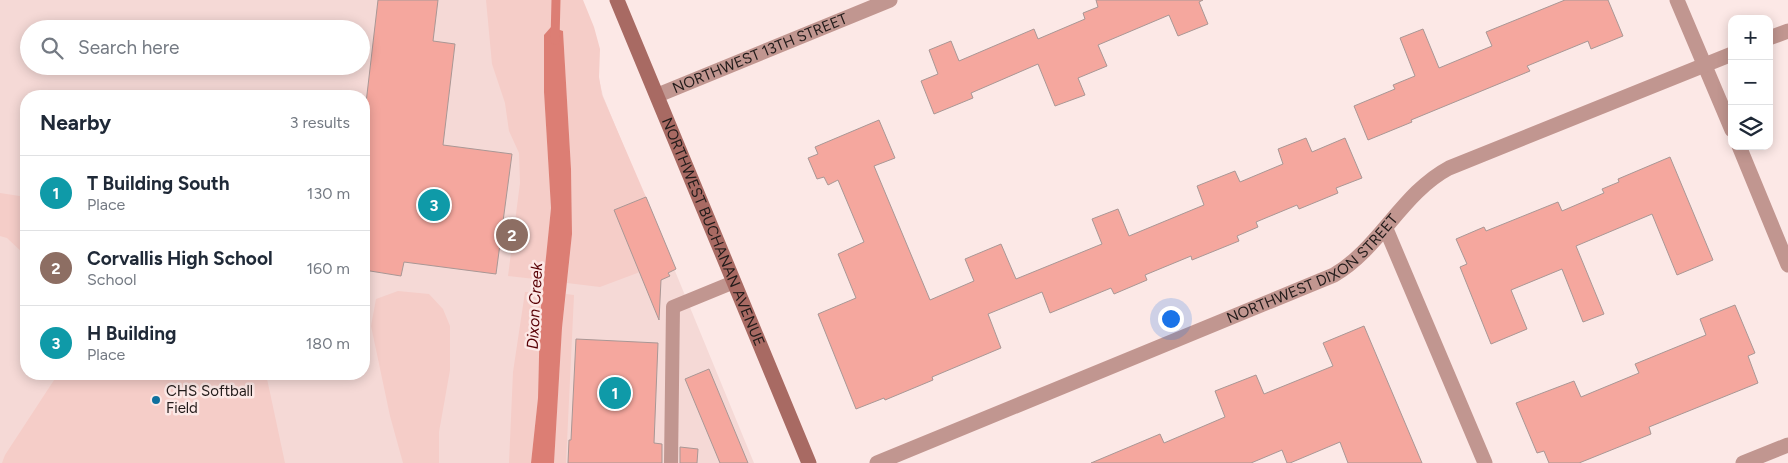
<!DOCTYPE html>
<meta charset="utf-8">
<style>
body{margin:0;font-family:Figtree,sans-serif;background:#f6f6f7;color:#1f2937}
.controls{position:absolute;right:15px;top:15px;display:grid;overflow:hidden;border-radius:10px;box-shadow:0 2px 12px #0003}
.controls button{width:45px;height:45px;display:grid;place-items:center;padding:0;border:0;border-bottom:1px solid #e0e1e3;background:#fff;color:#1f2937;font:25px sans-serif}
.you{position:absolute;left:1170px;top:318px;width:18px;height:18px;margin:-12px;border:4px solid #fff;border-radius:50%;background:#1a73e8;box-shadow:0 0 0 8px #1a73e833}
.badge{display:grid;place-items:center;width:32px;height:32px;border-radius:50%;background:#111827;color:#fff;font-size:16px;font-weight:700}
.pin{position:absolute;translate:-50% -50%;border:2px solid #fff;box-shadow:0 1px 5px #0006}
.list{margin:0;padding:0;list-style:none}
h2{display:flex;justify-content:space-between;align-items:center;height:65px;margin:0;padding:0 20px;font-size:21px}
h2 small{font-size:16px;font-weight:400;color:#747a83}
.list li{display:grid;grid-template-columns:32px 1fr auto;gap:15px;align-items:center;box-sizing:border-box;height:75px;padding:0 20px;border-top:1px solid #e0e1e3}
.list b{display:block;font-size:19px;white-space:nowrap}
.list p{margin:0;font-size:16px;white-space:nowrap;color:#747a83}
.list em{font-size:16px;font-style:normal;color:#747a83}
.icon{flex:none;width:28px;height:28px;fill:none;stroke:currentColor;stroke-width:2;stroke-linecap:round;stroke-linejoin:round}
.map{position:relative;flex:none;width:1788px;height:463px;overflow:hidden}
.search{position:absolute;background:#fff;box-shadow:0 2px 12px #0003;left:20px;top:20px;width:350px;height:55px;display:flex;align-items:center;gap:12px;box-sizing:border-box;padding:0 18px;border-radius:28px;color:#747a83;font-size:19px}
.panel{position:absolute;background:#fff;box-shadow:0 2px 12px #0003;left:20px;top:90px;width:350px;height:290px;border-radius:20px}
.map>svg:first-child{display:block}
</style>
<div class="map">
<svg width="1788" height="463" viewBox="0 0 1788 463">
<rect width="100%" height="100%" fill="#fce8e6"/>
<!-- built -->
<path fill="#f5d9d6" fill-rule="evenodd" d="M 0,0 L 580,0 L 603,96 L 754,463 L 0,463 ZM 29,29 L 361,29 L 361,66 L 29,66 ZM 26,96 L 364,96 L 364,374 L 26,374 Z"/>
<!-- green -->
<path fill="#f5cdc8" d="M 486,0 L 583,0 L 594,27 L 600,49 L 599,77 L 602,95 L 646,197 L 614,210 L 640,272 L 600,287 L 567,283 L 572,234 L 571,169 L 563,31 L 551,27 L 544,92 L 551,208 L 544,280 L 508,276 L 520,183 L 519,153 L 509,131 L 505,103 L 492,64 Z
M 0,193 L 26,197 L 26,256 L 7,238 L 0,236 Z
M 398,291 L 429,294 L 443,309 L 450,326 L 450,370 L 439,432 L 439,463 L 403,463 L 390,416 L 371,326 L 376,299 Z
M 525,292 L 543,293 L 540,316 L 538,398 L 531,463 L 509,463 L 513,372 Z
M 566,294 L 574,295 L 566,463 L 554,463 L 562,328 Z
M 58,374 L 266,374 L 285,463 L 2,463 L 5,455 Z"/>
<!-- water -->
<path fill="#dc7e74" d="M 551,27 L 563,31 L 571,169 L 572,234 L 562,328 L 554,463 L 531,463 L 538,398 L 540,316 L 551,208 L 544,92 L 544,35 Z"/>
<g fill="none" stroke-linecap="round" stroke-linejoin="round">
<!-- stream -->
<path stroke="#dc7e74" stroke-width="9" d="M 555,40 L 556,0"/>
</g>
<!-- building -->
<path fill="#f5a79e" stroke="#a99795" d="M 378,0 L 438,0 L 433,41 L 455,44 L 443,145 L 512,154 L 496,274 L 404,262 L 401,276 L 364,270 L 364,106 L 366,103 Z
M 1096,0 L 1203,0 L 1199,2 L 1208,24 L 1178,36 L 1169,15 L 1098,45 L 1107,66 L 1078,78 L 1085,95 L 1055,106 L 1038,64 L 971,93 L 973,98 L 934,114 L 921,81 L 938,74 L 929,50 L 951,41 L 959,61 L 1034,29 L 1038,39 L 1085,19 L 1083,13 L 1098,7 Z
M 1565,0 L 1608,0 L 1623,36 L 1591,49 L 1588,41 L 1527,66 L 1530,71 L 1411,120 L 1412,122 L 1368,140 L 1354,106 L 1395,89 L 1393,85 L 1415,76 L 1400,38 L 1423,29 L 1439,68 L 1492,46 L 1486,32 Z
M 879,120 L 895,158 L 874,166 L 930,300 L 974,281 L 965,259 L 1001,244 L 1016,279 L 1102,244 L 1092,219 L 1118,209 L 1129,236 L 1204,205 L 1197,186 L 1235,171 L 1240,182 L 1283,164 L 1278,149 L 1306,138 L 1312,152 L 1345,138 L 1362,178 L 1336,188 L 1338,193 L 1299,209 L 1297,205 L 1256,222 L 1258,227 L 1237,236 L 1239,241 L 1192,260 L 1191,256 L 1145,275 L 1147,280 L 1114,294 L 1111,288 L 1050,313 L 1042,292 L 988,314 L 1001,348 L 932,377 L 933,380 L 885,400 L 884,398 L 856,409 L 818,314 L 856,298 L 838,254 L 864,242 L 838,180 L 828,185 L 824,177 L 817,179 L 808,158 L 818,154 L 815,147 Z
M 1670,157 L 1713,260 L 1677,275 L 1652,214 L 1576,246 L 1604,314 L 1583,322 L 1562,269 L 1511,290 L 1527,329 L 1491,344 L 1460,267 L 1467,264 L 1456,239 L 1484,227 L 1486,231 L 1558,202 L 1562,211 L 1604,193 L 1602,189 L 1619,182 L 1618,179 Z
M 646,197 L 676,269 L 668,273 L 670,276 L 661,280 L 659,320 L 614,210 Z
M 1735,305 L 1755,353 L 1748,356 L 1758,383 L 1649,427 L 1651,434 L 1579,463 L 1549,463 L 1544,451 L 1537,453 L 1516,403 L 1574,381 L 1581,397 L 1639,373 L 1635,364 L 1706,335 L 1700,319 Z
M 1364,326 L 1422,463 L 1348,463 L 1340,442 L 1290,463 L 1287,463 L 1282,450 L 1251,463 L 1091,463 L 1160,434 L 1164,443 L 1225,417 L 1215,391 L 1256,375 L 1264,394 L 1333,366 L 1323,343 Z
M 576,339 L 658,343 L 654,443 L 662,444 L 662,463 L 568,463 L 569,440 L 571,440 Z
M 709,369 L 748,463 L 720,463 L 685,379 Z
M 680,447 L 698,449 L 697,463 L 680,463 Z"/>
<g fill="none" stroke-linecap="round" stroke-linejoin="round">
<!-- lane -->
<path stroke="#c19690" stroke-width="14" d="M 671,463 L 673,307 L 734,282"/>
<!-- street -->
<g stroke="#c19690" stroke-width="15">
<path d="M 1677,0 L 1732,130"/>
<path d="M 1769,38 L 1788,31"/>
<path id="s1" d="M 658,95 L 890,0"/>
<path d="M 1739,146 L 1788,265"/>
<path d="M 1386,229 L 1485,463"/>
<path id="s2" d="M 877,463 L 1334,275 C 1380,248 1402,193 1449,168 L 1732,54"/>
<path d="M 1743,463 L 1788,445"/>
</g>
<!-- secondary -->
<path stroke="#a86a63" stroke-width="15" id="s3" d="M 617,0 L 809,463"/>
</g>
<!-- markers -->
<circle fill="#0f709e" stroke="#fce8e6" stroke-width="2" cx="156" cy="400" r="5"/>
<g text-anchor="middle" stroke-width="5" stroke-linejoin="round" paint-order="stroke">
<!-- street labels -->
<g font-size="15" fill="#221b1a" stroke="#fce8e6">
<text dy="5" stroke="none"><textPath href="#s1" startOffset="110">NORTHWEST 13TH STREET</textPath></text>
<text dy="5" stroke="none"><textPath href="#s3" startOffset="251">NORTHWEST BUCHANAN AVENUE</textPath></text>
<text dy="5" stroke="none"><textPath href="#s2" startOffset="479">NORTHWEST DIXON STREET</textPath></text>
</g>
<!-- poi labels -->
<g font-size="15" fill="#221b1a" stroke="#fce8e6" text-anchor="start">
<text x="166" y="396">CHS Softball<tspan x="166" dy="17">Field</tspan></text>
</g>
<!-- water labels -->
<g font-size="16" font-style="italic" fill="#580005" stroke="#fce8e6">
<text transform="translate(534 306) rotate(-87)" y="6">Dixon Creek</text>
</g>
</g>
</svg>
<div class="controls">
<button>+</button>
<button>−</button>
<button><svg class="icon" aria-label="layers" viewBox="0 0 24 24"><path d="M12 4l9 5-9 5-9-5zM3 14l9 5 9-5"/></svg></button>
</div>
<div class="you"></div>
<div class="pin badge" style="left:615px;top:393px;background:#0f9aa8">1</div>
<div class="pin badge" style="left:512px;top:235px;background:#8d6e63">2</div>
<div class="pin badge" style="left:434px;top:205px;background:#0f9aa8">3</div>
<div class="search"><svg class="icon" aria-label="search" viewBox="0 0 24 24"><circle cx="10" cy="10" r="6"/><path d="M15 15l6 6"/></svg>Search here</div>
<section class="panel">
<h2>Nearby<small>3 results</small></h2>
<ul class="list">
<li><span class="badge" style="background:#0f9aa8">1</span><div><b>T Building South</b><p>Place</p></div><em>130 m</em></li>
<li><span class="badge" style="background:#8d6e63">2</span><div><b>Corvallis High School</b><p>School</p></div><em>160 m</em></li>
<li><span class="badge" style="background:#0f9aa8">3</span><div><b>H Building</b><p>Place</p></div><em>180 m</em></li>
</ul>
</section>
</div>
